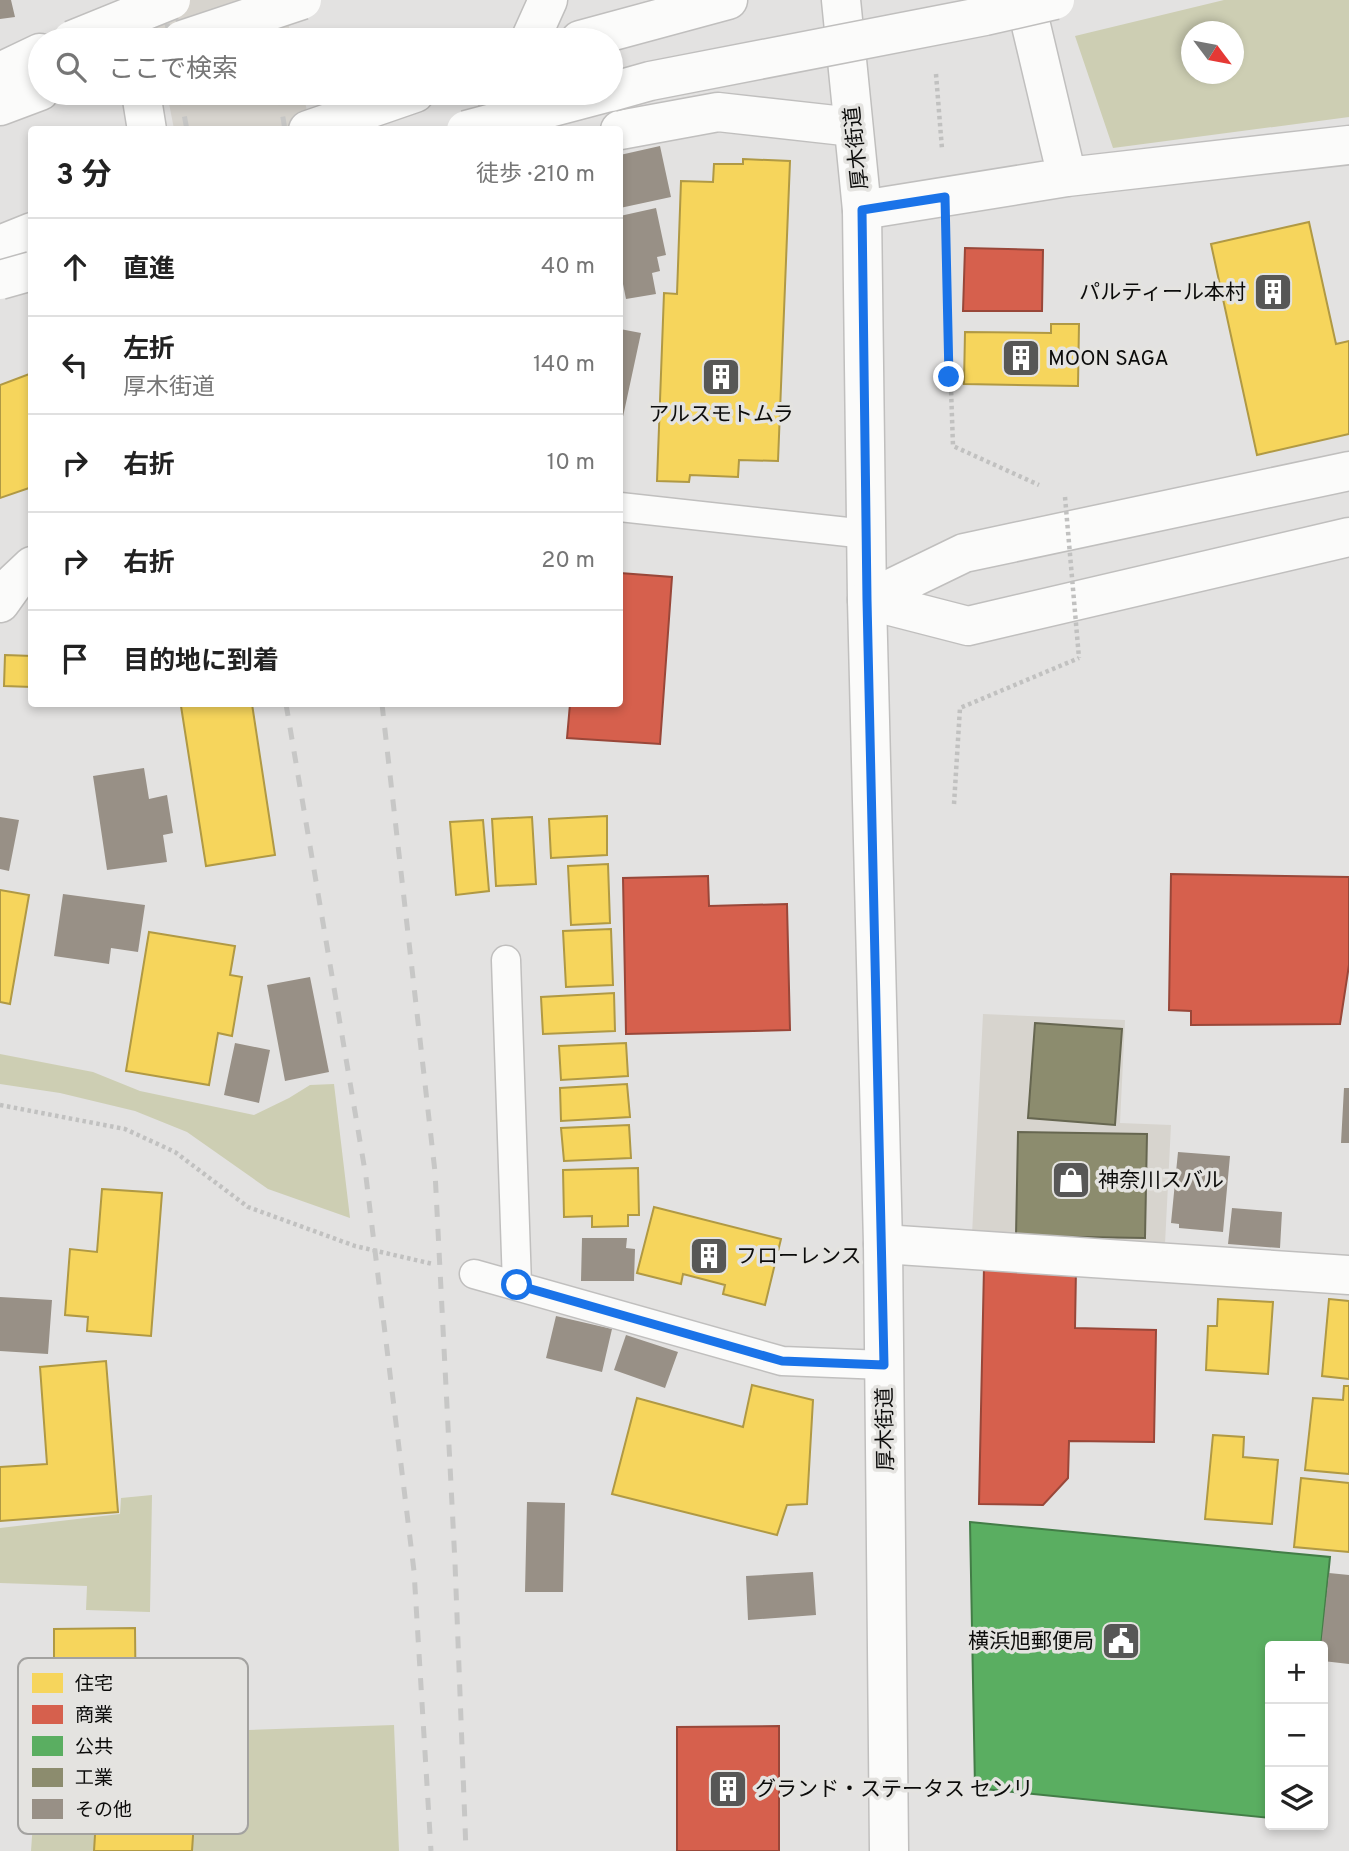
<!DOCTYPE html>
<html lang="ja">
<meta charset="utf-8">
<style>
body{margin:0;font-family:Overpass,"Noto Sans JP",sans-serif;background:#f6f6f6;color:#222}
.controls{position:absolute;right:21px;bottom:21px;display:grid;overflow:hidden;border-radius:7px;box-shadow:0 4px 10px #0003}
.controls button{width:63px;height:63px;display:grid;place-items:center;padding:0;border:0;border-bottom:2px solid #e0e0e0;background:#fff;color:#222;font:35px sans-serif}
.compass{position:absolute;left:1181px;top:21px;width:63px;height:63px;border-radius:50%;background:#fff;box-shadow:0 4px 10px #0003;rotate:122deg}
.stop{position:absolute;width:21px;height:21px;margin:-16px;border:5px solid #1a73e8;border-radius:50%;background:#fff}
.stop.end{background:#1a73e8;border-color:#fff;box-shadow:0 2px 7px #0008}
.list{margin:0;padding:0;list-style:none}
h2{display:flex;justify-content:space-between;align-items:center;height:91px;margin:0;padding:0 28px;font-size:30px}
h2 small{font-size:23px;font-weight:400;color:#767676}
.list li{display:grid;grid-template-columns:46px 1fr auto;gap:21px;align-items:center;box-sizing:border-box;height:98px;padding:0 28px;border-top:2px solid #e0e0e0}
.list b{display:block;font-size:26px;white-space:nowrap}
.list p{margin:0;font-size:23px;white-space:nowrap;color:#767676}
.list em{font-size:23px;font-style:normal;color:#767676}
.icon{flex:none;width:38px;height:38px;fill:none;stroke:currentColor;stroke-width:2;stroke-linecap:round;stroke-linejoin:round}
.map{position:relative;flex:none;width:1349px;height:1851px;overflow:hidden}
.search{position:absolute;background:#fff;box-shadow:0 4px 10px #0003;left:28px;top:28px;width:595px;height:77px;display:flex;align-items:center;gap:18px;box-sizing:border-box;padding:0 24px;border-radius:38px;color:#767676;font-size:26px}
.panel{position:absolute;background:#fff;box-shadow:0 4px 10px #0003;left:28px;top:126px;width:595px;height:581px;border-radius:7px}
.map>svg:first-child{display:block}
</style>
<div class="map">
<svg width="1349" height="1851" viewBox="0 0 1349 1851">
<rect width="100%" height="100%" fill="#e3e2e1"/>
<!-- built -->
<path fill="#d7d4ce" d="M 149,0 L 283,0 L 292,40 L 157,40 Z
M 167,93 L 303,93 L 311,129 L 174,129 Z
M 983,1014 L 1125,1020 L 1120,1123 L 1171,1125 L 1165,1244 L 972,1235 Z"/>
<!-- green -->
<path fill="#cdceb3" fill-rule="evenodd" d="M 1224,0 L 1349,0 L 1349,117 L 1113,148 L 1075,36 ZM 1192,32 L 1234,32 L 1234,74 L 1192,74 Z
M 0,1054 L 93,1072 L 140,1091 L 254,1115 L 289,1098 L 310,1085 L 334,1084 L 350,1218 L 268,1189 L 187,1132 L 135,1111 L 60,1093 L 0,1084 Z
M 152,1495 L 150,1612 L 86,1610 L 87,1586 L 0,1583 L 0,1528 L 120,1514 L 121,1498 Z
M 394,1725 L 399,1851 L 31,1851 L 39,1737 Z"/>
<!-- homes -->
<path fill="#f6d55c" stroke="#b09944" stroke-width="2" d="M 743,159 L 790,161 L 778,461 L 739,460 L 738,477 L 690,475 L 689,482 L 657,481 L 664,293 L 677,294 L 681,181 L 713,182 L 714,164 L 743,164 Z
M 1309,222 L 1336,344 L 1349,341 L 1349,434 L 1257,455 L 1211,244 Z
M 1051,324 L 1079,324 L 1078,386 L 964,384 L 965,332 L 1051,333 Z
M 32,373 L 32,487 L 0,498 L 0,385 Z
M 5,655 L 32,656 L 32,687 L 4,686 Z
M 197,704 L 252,704 L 275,855 L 206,866 L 181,706 Z
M 607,816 L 607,855 L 551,858 L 549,819 Z
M 532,817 L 536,884 L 496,886 L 492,819 Z
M 483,820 L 489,891 L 456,895 L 450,822 Z
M 608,864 L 610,923 L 571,925 L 568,866 Z
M 0,890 L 29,895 L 10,1004 L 0,1002 Z
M 611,929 L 613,985 L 566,987 L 563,931 Z
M 149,932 L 235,946 L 230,975 L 242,977 L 232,1036 L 218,1033 L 209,1085 L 126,1071 Z
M 614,993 L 615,1031 L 543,1034 L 541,997 Z
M 626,1043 L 628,1076 L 561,1080 L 559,1046 Z
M 627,1084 L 630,1117 L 561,1121 L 560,1088 Z
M 629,1125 L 631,1158 L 564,1161 L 561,1128 Z
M 638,1168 L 639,1215 L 628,1215 L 628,1226 L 592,1227 L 592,1216 L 564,1217 L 563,1170 Z
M 102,1189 L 162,1193 L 151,1336 L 87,1331 L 88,1317 L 65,1315 L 70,1249 L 97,1252 Z
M 654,1207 L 781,1239 L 765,1305 L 723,1294 L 725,1285 L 683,1274 L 681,1284 L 637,1273 Z
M 1218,1299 L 1273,1302 L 1268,1374 L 1206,1370 L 1208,1326 L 1217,1326 Z
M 1329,1299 L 1349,1301 L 1349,1379 L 1322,1376 Z
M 106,1361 L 118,1512 L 0,1521 L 0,1467 L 47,1464 L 40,1367 Z
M 752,1385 L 813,1400 L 807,1504 L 787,1505 L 777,1535 L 612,1494 L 637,1398 L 743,1427 Z
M 1344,1386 L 1349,1386 L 1349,1474 L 1305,1470 L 1313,1398 L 1343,1400 Z
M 1213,1435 L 1244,1437 L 1243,1457 L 1278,1460 L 1272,1524 L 1205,1519 Z
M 1301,1478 L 1349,1483 L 1349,1552 L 1294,1547 Z
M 135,1628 L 136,1724 L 54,1725 L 54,1629 Z
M 100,1755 L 198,1761 L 192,1851 L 94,1851 Z"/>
<!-- shops -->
<path fill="#d6604d" stroke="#994739" stroke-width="2" d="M 965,248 L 1043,250 L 1042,311 L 963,311 Z
M 620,573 L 672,577 L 660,744 L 567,738 L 570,704 L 620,704 Z
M 1171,874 L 1349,877 L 1349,965 L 1340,1024 L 1191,1025 L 1191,1011 L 1169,1010 Z
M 708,876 L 709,906 L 787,904 L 790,1030 L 626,1034 L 623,878 Z
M 984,1267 L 1076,1268 L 1075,1328 L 1156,1330 L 1154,1442 L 1069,1441 L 1068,1478 L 1043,1505 L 979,1504 Z
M 779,1726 L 779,1851 L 677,1851 L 677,1727 Z"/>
<!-- public -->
<path fill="#5aae61" stroke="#437d47" stroke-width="2" d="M 970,1522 L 1330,1557 L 1321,1646 L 1270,1646 L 1270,1818 L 975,1788 Z"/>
<!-- industry -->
<path fill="#8c8c6e" stroke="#666650" stroke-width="2" d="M 1035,1023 L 1122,1029 L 1115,1125 L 1028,1118 Z
M 1018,1132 L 1147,1134 L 1145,1238 L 1016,1236 Z"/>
<!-- building -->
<path fill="#989086" d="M 0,0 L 11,0 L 15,17 L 0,19 Z
M 660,146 L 671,197 L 620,208 L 620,155 Z
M 656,208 L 666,255 L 657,257 L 660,271 L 652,273 L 656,294 L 626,299 L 620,269 L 620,216 Z
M 620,329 L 641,333 L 621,426 L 620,426 Z
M 144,768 L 149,799 L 167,795 L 173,833 L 163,835 L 167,862 L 107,870 L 93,776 Z
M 0,817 L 19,820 L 9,871 L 0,869 Z
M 63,894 L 145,905 L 138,952 L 111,948 L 109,964 L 54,956 Z
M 310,977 L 329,1072 L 285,1081 L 267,985 Z
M 235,1043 L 270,1050 L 259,1103 L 224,1095 Z
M 1344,1088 L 1349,1088 L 1349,1143 L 1341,1143 Z
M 1178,1152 L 1230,1156 L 1223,1232 L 1179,1228 L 1179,1224 L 1171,1223 Z
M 1232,1208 L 1282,1212 L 1280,1248 L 1228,1244 Z
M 582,1238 L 627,1238 L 626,1248 L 635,1249 L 634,1281 L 581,1281 Z
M 0,1297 L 52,1300 L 48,1354 L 0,1351 Z
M 556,1316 L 612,1329 L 602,1372 L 546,1358 Z
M 626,1335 L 678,1352 L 665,1388 L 614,1370 Z
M 527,1502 L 565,1503 L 563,1592 L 525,1592 Z
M 813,1572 L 816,1615 L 748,1620 L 746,1576 Z
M 1329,1573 L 1349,1575 L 1349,1664 L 1323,1661 L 1323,1646 L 1321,1646 Z"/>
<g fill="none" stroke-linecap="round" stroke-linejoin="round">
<!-- service casing -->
<g stroke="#c0bfbe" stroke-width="31">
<path id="service" d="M 620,507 L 866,534
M 506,960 L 517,1285
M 474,1274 L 782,1361 L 884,1365"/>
</g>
<!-- minor casing -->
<g stroke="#c0bfbe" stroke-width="41">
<path id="minor" d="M 1025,0 L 1067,177
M 141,93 L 147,130
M 620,130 L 718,112 L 853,127
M 862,210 L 1067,177 L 1349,145
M 883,1244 L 1349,1275"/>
</g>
<!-- tertiary casing -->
<g stroke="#c0bfbe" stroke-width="41">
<path id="tertiary" d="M 530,40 L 548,0
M 490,130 L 506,93
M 0,603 L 15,582 L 32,566"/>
</g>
<!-- primary casing -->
<g stroke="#c0bfbe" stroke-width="41">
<path id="primary" d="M 841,0 L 862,210 L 867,600 L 883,1244 L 889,1851"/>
</g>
<!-- motorway casing -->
<g stroke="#c0bfbe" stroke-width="41">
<path id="motorway" d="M 580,40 L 728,0
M 0,72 L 40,53
M 0,106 L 40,91
M 308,130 L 415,93
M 0,245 L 32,232
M 867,600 L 964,553 L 1349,471
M 867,600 L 968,626 L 1349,537"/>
</g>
<!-- path -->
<path stroke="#c1c1c0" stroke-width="4.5" stroke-dasharray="3.5 3.5" stroke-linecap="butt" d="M 936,74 L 942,149
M 946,245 L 953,446 L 1039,485
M 954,804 L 960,708 L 1079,658
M 0,1105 L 125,1129 L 175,1152 L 248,1207 L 355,1246 L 433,1264"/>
<!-- service -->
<use href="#service" stroke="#fbfbfa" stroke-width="28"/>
<!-- minor -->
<use href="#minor" stroke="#fbfbfa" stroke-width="38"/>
<!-- tertiary -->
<use href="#tertiary" stroke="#fbfbfa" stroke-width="38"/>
<!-- primary -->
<use href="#primary" stroke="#fbfbfa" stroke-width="38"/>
<!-- motorway -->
<use href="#motorway" stroke="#fbfbfa" stroke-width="38"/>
<!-- rail -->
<path stroke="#c7c7c6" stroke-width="5" stroke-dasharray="12 12" stroke-linecap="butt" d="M 163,0 L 170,40
M 263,0 L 270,40
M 180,93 L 187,130
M 279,93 L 285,130
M 286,704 L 366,1177 L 414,1571 L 431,1851
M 382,704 L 435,1172 L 455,1563 L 466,1851"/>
<!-- motorway-bridge casing -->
<g stroke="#c0bfbe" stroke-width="41" stroke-linecap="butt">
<path id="motorway-bridge" d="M 72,40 L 171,0
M 182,40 L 302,0
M 611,92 L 650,81 L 985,16 L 1055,0
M 466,130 L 606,93
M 0,280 L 32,271"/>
</g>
<!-- path-bridge -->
<path stroke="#c1c1c0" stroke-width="4.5" stroke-dasharray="3.5 3.5" stroke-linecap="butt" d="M 1065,497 L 1079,658"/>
<!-- motorway-bridge -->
<use href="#motorway-bridge" stroke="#fbfbfa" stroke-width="38"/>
</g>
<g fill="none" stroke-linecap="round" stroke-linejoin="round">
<!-- route -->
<path stroke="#1a73e8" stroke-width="9" d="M 517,1285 L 782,1361 L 884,1365 L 867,600 L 862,210 L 945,197 L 949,377"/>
</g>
<!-- icons -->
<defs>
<g id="building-square" transform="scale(2.0125)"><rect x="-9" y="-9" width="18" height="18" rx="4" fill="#575756" stroke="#e4e3e0"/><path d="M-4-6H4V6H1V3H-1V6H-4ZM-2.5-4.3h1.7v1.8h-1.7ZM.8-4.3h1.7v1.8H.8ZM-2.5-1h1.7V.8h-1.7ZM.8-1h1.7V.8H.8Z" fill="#fff"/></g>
<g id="shop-square" transform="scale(2.0125)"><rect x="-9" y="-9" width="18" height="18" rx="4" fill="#575756" stroke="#e4e3e0"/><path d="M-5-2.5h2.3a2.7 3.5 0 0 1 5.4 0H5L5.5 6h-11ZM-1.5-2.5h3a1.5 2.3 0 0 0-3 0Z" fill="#fff"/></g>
<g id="civic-square" transform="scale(2.0125)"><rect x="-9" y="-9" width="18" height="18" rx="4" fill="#575756" stroke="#e4e3e0"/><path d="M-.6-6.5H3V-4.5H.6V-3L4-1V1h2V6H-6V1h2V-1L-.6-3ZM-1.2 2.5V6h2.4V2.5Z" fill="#fff"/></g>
</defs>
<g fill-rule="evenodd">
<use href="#building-square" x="1273" y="292"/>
<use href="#building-square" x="1021" y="358"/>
<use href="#building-square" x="721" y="377"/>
<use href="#shop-square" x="1071" y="1180"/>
<use href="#building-square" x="709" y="1256"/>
<use href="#civic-square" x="1121" y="1641"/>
<use href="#building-square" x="728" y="1789"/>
</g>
<g text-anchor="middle" stroke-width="7" stroke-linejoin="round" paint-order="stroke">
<!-- street labels -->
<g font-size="21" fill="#0c0c0b" stroke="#e4e3e0">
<text transform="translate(856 148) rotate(-96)" y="7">厚木街道</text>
<text transform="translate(885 1429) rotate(-91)" y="7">厚木街道</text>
</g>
<!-- poi labels -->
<g font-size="21" fill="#0c0c0b" stroke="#e4e3e0" text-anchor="start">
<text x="1246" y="299" text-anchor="end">パルティール本村</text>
<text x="1048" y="365">MOON SAGA</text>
<text x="721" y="421" text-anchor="middle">アルスモトムラ</text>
<text x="1098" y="1187">神奈川スバル</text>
<text x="736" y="1263">フローレンス</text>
<text x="1094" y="1648" text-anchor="end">横浜旭郵便局</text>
<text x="755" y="1796">グランド・ステータス センリ</text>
</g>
</g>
<!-- legend -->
<rect x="18" y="1658" width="230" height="176" rx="10" fill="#e4e3e0" stroke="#a3a2a0" stroke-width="2"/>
<rect x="32" y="1673" width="31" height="20" fill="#f6d55c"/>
<rect x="32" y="1705" width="31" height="19" fill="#d6604d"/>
<rect x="32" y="1736" width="31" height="20" fill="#5aae61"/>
<rect x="32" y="1768" width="31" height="19" fill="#8c8c6e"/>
<rect x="32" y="1799" width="31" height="20" fill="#989086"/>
<g font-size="19" fill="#0c0c0b">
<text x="75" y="1690">住宅</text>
<text x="75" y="1721">商業</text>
<text x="75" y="1753">公共</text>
<text x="75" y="1784">工業</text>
<text x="75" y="1816">その他</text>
</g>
</svg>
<div class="controls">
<button>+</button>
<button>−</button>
<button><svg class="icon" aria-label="layers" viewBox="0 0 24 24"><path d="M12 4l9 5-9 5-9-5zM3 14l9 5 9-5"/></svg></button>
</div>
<svg class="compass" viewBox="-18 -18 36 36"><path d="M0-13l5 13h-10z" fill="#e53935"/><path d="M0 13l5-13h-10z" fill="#767676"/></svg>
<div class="stop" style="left:517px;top:1285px"></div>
<div class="stop end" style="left:949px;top:377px"></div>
<div class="search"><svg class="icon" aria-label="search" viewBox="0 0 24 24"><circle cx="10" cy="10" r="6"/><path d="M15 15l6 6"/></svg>ここで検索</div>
<section class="panel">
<h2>3 分<small>徒歩 · 210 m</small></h2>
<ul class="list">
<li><svg class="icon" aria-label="ahead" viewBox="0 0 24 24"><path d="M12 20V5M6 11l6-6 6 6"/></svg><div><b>直進</b></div><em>40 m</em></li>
<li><svg class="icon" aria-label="left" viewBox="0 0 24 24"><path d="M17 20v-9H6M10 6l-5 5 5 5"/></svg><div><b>左折</b><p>厚木街道</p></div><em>140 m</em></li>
<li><svg class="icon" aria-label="right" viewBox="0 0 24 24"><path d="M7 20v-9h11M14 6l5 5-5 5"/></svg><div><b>右折</b></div><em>10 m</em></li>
<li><svg class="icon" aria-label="right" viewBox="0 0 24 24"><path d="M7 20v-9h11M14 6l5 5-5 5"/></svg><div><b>右折</b></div><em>20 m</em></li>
<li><svg class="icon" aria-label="arrive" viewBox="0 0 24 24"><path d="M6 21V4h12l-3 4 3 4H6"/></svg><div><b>目的地に到着</b></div></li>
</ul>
</section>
</div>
